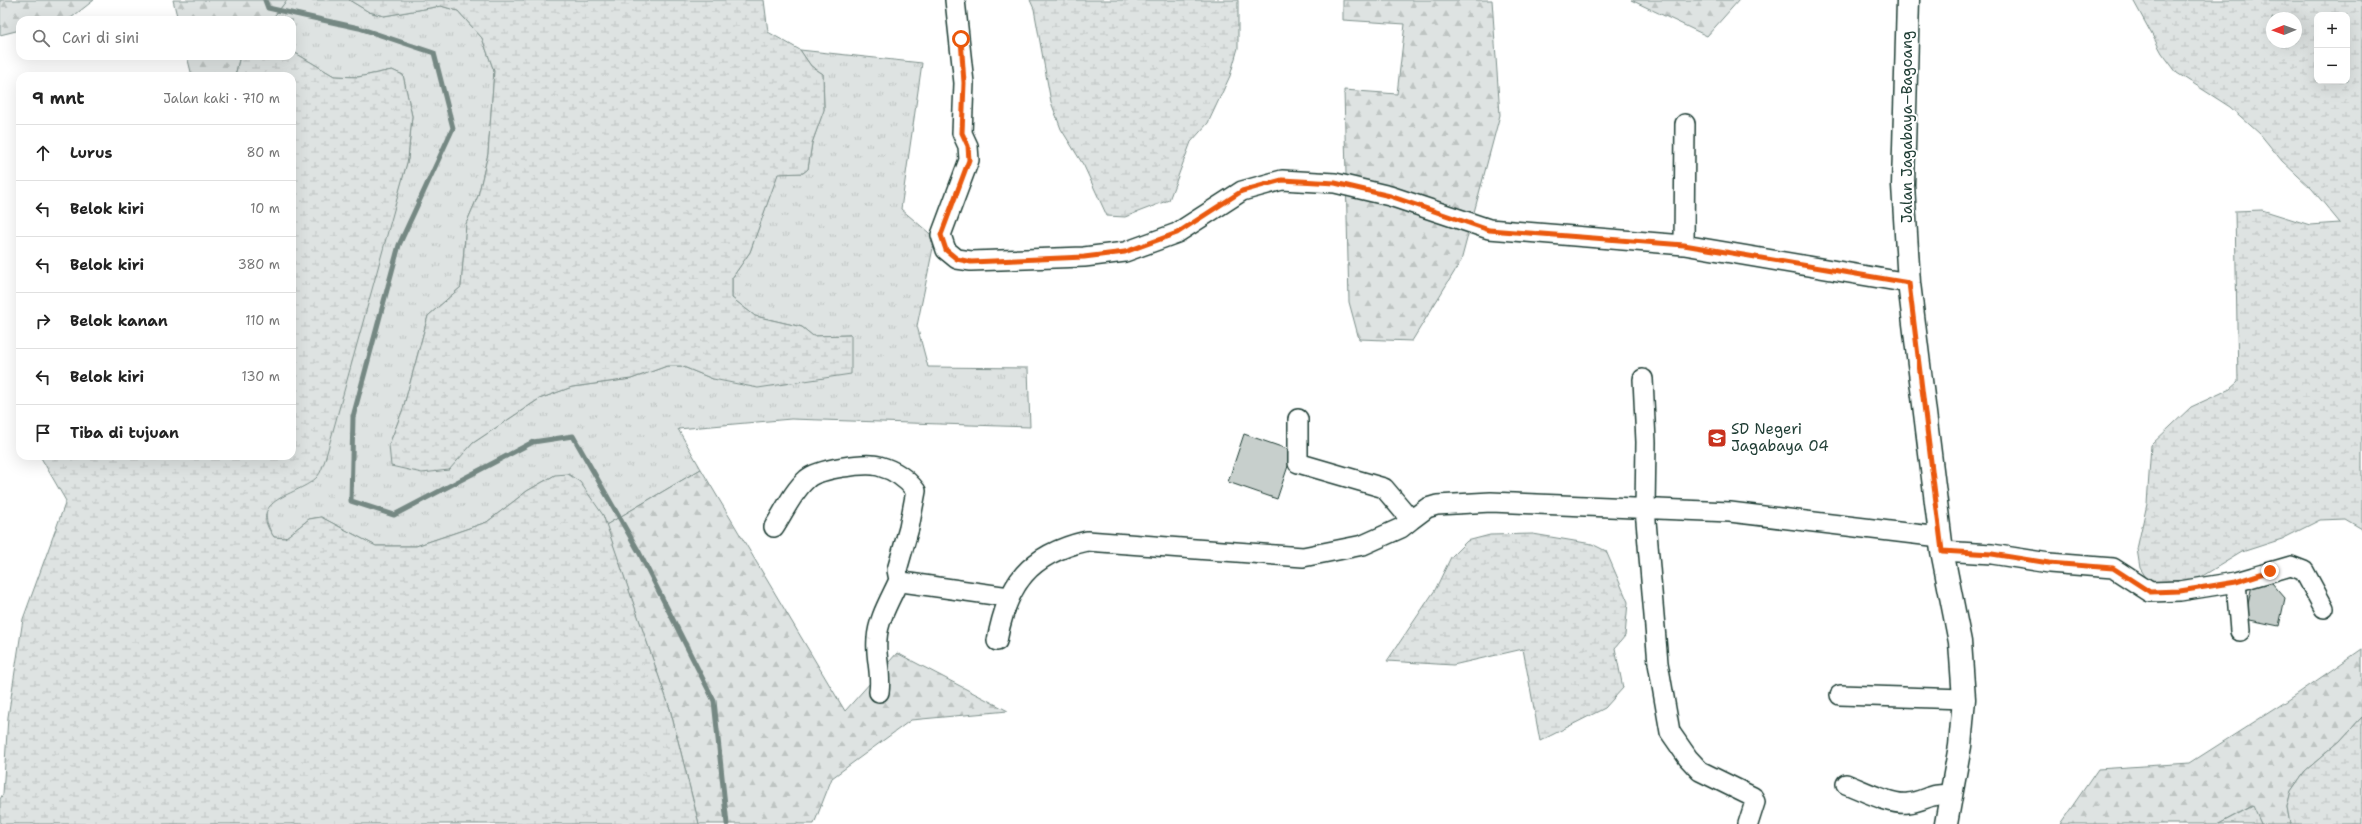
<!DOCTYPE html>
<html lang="id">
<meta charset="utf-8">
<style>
body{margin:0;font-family:"Shantell Sans",sans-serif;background:#f2f2f2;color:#222}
.controls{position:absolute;right:12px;top:12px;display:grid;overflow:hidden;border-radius:8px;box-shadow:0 4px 16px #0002}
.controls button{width:36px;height:36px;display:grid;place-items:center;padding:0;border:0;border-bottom:1px solid #e0e0e0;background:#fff;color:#222;font:20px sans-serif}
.compass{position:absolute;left:2266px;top:12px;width:36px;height:36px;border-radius:50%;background:#fff;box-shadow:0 4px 16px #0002;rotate:269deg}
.stop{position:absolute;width:12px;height:12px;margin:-9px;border:3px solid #ea580c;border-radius:50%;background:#fff}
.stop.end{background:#ea580c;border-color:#fff;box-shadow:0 1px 4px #0008}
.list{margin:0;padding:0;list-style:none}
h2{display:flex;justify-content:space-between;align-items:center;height:52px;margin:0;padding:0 16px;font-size:17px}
h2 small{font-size:13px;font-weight:400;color:#767676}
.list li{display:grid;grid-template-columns:26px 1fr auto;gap:12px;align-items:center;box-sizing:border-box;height:56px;padding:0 16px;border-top:1px solid #e0e0e0}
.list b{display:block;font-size:15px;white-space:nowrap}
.list em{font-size:13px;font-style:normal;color:#767676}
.icon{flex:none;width:22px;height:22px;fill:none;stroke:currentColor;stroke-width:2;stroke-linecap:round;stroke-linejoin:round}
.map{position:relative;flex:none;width:2362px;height:824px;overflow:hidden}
.search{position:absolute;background:#fff;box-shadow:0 4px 16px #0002;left:16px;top:16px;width:280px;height:44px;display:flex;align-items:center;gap:10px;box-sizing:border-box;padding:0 14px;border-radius:12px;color:#767676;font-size:15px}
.panel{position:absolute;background:#fff;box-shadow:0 4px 16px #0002;left:16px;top:72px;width:280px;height:388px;border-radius:12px}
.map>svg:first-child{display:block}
</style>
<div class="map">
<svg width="2362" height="824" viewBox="0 0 2362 824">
<defs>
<pattern id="grass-tufts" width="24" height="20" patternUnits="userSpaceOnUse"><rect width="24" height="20" fill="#dee3e2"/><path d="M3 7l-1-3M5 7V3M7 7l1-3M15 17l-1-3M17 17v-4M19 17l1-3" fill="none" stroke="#bec4c2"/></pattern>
<pattern id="forest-firs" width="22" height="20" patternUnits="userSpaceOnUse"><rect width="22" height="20" fill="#dee3e2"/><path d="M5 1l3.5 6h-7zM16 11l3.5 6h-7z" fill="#bec4c2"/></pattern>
<pattern id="wetland-marsh" width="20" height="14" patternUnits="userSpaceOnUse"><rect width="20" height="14" fill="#dee3e2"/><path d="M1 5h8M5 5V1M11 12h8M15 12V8" fill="none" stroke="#bec4c2"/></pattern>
</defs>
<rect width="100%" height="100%" fill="#fff"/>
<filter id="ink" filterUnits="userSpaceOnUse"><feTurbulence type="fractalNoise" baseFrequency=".025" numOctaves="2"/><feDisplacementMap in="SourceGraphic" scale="8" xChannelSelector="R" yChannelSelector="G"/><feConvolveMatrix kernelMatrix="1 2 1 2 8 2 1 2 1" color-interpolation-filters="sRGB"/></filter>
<g filter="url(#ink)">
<!-- grass -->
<path fill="url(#grass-tufts)" stroke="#7e908b" d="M 287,0 L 349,0 L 369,12 L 384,16 L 441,6 L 458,11 L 482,38 L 494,71 L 488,154 L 478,196 L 466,224 L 461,287 L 428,316 L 403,409 L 389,445 L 449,469 L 473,443 L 539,399 L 572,387 L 631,379 L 667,366 L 681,366 L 713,379 L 850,335 L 813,336 L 802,327 L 755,316 L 732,298 L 732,278 L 750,252 L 778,173 L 803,173 L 808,169 L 812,143 L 824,109 L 823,74 L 811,66 L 800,50 L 922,63 L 901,209 L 935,238 L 917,326 L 928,367 L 1028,368 L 1030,427 L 791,419 L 678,429 L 701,469 L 606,525 L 603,515 L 555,475 L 527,491 L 487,522 L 416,546 L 376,546 L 321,517 L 309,519 L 285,538 L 274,537 C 268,528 262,513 270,504 C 277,497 306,483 317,477 L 408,159 L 412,116 L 403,75 L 392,70 L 358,77 L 334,76 L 292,51 L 292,20 L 271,20 Z"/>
<!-- forest -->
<path fill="url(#forest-firs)" stroke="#7e908b" d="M 0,0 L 94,0 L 71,18 L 62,20 L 20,20 L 20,30 L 0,35 Z
M 173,0 L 287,0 L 271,20 L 178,20 Z
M 1343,0 L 1492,0 L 1500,115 L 1461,261 L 1412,341 L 1359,339 L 1349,302 L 1344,90 L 1397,94 L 1405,24 L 1343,20 Z
M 1631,0 L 1739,0 L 1707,36 Z
M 187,56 L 240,56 L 235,76 L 192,76 Z
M 701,469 L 845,711 L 897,653 L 1008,711 L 911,720 L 832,778 L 814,824 L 699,824 L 670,709 L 606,525 Z
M 2362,649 L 2362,717 L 2340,741 L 2305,771 L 2291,791 L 2287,807 L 2290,824 L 2261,824 L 2252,806 L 2219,824 L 2060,824 L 2098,769 L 2190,763 L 2287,701 Z"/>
<!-- wetland -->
<path fill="url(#wetland-marsh)" stroke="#7e908b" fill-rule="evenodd" d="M 349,0 L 764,0 L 768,32 L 800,50 L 811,66 L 823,74 L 824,110 L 812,143 L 808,169 L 803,173 L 778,174 L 750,252 L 732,278 L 732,298 L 755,316 L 802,327 L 813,336 L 851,335 L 851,374 L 758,388 L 713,379 L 681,366 L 667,366 L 631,379 L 572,387 L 539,399 L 473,443 L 449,470 L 422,473 L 391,466 L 389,445 L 403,409 L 428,316 L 461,287 L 466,224 L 478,196 L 488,154 L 494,71 L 482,38 L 458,11 L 441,6 L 384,16 L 369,12 Z
M 1030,0 L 1238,0 L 1238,48 L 1230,76 L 1208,123 L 1191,142 L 1169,200 L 1125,217 L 1107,216 L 1084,166 L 1061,129 L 1051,102 L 1034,9 Z
M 2133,0 L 2362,0 L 2362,529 L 2345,519 L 2320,520 L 2282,539 L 2242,552 L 2181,589 L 2153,589 L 2140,568 L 2137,549 L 2147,504 L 2151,445 L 2191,407 L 2230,389 L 2238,382 L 2235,211 L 2262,210 L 2310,225 L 2340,223 L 2312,189 L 2282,161 L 2260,134 L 2230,107 L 2177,73 L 2162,53 ZM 2317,15 L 2347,15 L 2347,81 L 2317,81 ZM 2272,18 L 2296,18 L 2296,42 L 2272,42 Z
M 292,51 L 334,76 L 358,77 L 392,70 L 403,75 L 412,116 L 408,159 L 325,460 C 323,465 321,473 317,477 C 299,496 245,498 274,537 L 285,538 L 309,519 L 321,517 L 376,546 L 416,546 L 487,522 L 527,491 L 555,475 L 568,474 L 580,482 L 603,515 L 670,709 L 699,824 L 0,824 L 0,799 L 3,794 L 8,717 L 23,619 L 66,501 L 40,456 L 292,456 L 292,194 L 294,164 L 292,157 L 292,76 L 235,76 L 240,56 L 292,56 Z
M 1533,534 L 1592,544 L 1606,551 L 1628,602 L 1625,636 L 1615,648 L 1623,688 L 1605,708 L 1540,741 L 1523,649 L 1453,665 L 1387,661 L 1435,590 L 1451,557 L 1467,541 L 1490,535 Z
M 2362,717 L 2362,824 L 2290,824 L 2287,807 L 2291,791 L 2305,771 L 2340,741 Z
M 2253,806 L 2261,824 L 2219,824 Z"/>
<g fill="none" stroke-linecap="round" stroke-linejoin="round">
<!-- stream -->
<path stroke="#758883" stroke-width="5" d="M 265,0 L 268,8 L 359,28 L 434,53 L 453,128 L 399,245 L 353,417 L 351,501 L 394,515 L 533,442 L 573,436 L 639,552 L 714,701 L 727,824"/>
</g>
<!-- building -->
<path fill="#c7cfcc" stroke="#1f3d34" d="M 1244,434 L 1293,451 L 1277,499 L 1228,482 Z
M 2253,580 L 2272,583 L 2285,598 L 2279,626 L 2245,619 Z"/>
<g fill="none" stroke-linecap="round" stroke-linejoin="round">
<!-- minor casing -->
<g stroke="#1f3d34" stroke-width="22">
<path id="minor" d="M 955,0 L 964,83 L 962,133 L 968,146 L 969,160 L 941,235 L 946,250 L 957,259 L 971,261 L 1084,257 L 1125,252 L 1177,233 L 1242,191 L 1282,180 L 1335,183 L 1390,196 L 1489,229 L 1684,245 L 1909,283
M 1684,245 L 1685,124
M 1643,379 L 1646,442 L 1645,509 L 1658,663 L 1670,732 L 1688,758 L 1700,771 L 1753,797 L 1755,802 L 1748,824
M 1298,419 L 1298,463 L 1384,488 L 1411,520 L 1427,508 L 1437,505 L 1491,502 L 1730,512 L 1940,537
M 774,527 C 784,512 793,491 807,479 C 818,469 865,462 879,466 C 894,470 907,479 916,491 L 909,528 L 897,570 L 899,580 L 902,582 L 1009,597
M 1942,551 L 1992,554 L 2049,563 L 2113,568 L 2150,592 L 2180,591 L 2236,582 L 2240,631
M 2236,582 L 2291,566 L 2304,571 L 2324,608
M 997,641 C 1007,584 1029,554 1087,541 L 1303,557 L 1363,545 L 1401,528 L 1411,520
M 879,692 C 882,673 875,657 877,639 C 878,619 891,598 899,580
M 1840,695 L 1964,699
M 1846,784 C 1862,790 1892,806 1908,803 C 1926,801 1931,792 1952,795"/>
</g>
<!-- tertiary casing -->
<g stroke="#1f3d34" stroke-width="25">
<path id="tertiary" d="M 1908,0 L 1903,185 L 1909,283 L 1942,551 L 1960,642 L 1964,699 L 1960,746 L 1946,824"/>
</g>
<!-- minor -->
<use href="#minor" stroke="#fff" stroke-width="19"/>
<!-- tertiary -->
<use href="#tertiary" stroke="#fff" stroke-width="22"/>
</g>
</g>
<g fill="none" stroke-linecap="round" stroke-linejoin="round" filter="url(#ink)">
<!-- route -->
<path stroke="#ea580c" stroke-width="5" d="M 961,39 L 964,83 L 962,133 L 968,146 L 969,160 L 941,235 L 946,250 L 957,259 L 971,262 L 1084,257 L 1125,252 L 1177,233 L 1242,191 L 1282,180 L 1335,183 L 1390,196 L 1489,230 L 1684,245 L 1909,283 L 1942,551 L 1992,554 L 2049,563 L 2113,568 L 2150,592 L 2180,591 L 2236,582 L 2270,571"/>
</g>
<!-- icons -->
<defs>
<g id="school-square" transform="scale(1)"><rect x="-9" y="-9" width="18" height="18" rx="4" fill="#c8321e" stroke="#fff"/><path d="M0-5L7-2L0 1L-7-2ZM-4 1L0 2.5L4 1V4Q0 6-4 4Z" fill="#fff"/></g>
</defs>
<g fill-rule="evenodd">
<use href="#school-square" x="1717" y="438"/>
</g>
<g text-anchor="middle" stroke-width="4" stroke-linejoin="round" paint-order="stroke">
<!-- street labels -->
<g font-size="15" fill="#1f3d34" stroke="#fff">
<text transform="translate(1907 127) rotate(-90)" y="5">Jalan Jagabaya–Bagoang</text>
</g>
<!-- poi labels -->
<g font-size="15" fill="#1f3d34" stroke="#fff" text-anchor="start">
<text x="1731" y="434">SD Negeri<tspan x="1731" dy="17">Jagabaya 04</tspan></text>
</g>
</g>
</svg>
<div class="controls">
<button>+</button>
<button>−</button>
</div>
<svg class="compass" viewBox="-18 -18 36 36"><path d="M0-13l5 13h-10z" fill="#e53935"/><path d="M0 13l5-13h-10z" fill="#767676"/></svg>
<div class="stop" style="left:961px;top:39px"></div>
<div class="stop end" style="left:2270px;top:571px"></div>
<div class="search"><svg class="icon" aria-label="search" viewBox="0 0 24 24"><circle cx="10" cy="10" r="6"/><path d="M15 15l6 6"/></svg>Cari di sini</div>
<section class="panel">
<h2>9 mnt<small>Jalan kaki · 710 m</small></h2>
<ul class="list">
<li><svg class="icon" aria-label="ahead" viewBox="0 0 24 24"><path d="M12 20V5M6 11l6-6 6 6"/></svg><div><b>Lurus</b></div><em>80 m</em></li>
<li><svg class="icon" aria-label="left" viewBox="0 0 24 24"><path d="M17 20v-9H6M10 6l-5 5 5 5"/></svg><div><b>Belok kiri</b></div><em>10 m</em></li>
<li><svg class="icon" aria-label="left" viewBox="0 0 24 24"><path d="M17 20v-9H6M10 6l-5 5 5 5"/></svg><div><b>Belok kiri</b></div><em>380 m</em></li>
<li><svg class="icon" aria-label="right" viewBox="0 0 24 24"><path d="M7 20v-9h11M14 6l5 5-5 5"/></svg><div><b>Belok kanan</b></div><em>110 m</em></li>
<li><svg class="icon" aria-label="left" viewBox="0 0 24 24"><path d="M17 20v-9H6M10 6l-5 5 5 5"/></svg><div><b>Belok kiri</b></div><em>130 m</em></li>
<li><svg class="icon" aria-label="arrive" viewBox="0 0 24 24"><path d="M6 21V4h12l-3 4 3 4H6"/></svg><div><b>Tiba di tujuan</b></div></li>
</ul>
</section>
</div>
